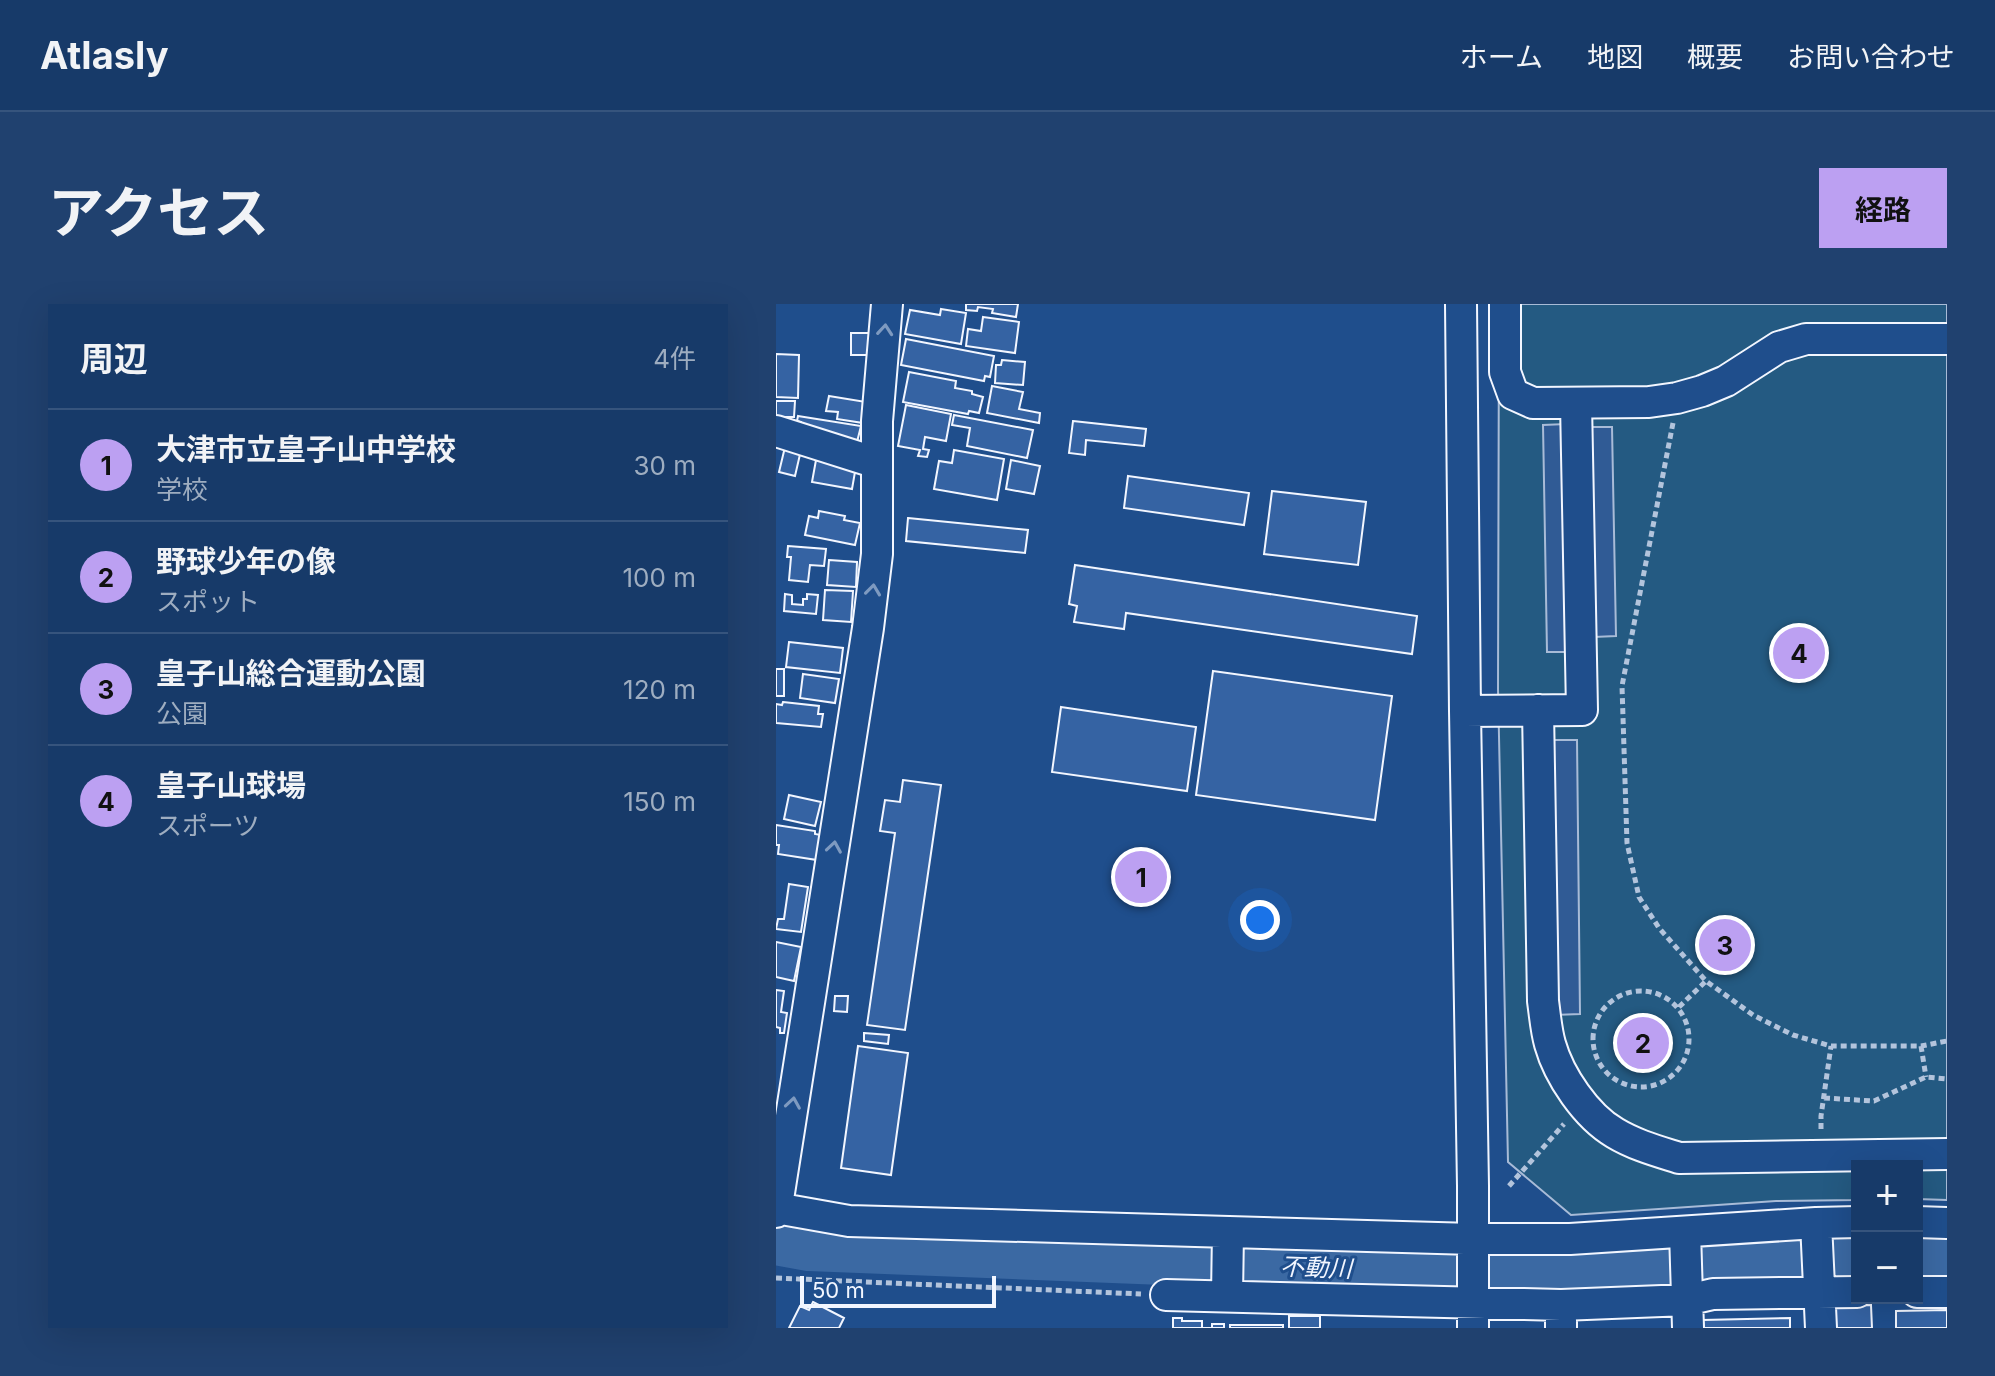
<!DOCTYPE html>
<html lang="ja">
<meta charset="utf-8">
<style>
body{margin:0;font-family:Inter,"Noto Sans JP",sans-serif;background:#20416f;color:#f1f3f6}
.controls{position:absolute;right:24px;bottom:24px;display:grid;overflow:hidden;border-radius:0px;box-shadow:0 8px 32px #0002}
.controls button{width:72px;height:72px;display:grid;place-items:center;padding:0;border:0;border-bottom:2px solid #36547d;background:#173a69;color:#f1f3f6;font:40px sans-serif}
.scale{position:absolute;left:24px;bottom:20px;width:196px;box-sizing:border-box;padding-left:8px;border:4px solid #f2f6ff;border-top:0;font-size:22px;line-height:28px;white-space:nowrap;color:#f2f6ff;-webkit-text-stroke:6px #1f4e8c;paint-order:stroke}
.you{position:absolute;left:484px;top:616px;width:28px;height:28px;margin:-20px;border:6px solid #fff;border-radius:50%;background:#1a73e8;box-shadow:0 0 0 12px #1a73e833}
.badge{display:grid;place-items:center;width:52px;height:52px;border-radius:50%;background:#bca0f2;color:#111;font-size:26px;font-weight:700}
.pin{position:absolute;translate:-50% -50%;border:4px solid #fff;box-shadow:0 2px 8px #0006}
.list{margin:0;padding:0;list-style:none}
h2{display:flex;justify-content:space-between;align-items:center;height:104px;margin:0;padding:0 32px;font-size:34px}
h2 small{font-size:26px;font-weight:400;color:#9eadc0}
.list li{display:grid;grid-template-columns:52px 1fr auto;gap:24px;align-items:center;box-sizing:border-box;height:112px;padding:0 32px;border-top:2px solid #36547d}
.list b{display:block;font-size:30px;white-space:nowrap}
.list p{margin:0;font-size:26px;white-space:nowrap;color:#9eadc0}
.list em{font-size:26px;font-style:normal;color:#9eadc0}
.map{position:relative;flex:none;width:1171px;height:1024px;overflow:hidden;border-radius:0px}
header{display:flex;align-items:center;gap:48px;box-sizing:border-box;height:112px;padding:0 40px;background:#173a69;border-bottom:2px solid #36547d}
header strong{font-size:38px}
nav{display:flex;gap:44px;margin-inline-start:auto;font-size:28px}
.intro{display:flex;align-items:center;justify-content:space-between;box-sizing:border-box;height:192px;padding:0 48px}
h1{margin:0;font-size:56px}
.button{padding:20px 36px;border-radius:0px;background:#bca0f2;color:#111;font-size:28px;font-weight:700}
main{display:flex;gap:48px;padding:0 48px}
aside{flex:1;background:#173a69;border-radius:0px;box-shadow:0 8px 32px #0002}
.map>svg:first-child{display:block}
</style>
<header>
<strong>Atlasly</strong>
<nav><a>ホーム</a><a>地図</a><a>概要</a><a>お問い合わせ</a></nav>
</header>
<div class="intro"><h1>アクセス</h1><a class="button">経路</a></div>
<main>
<aside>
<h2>周辺<small>4件</small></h2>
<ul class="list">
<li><span class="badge">1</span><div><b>大津市立皇子山中学校</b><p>学校</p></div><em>30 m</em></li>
<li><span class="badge">2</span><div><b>野球少年の像</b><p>スポット</p></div><em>100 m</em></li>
<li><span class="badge">3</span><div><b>皇子山総合運動公園</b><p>公園</p></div><em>120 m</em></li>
<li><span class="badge">4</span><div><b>皇子山球場</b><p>スポーツ</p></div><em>150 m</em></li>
</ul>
</aside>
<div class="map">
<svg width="1171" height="1024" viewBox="0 0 1171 1024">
<rect width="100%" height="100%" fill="#1f4e8c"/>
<!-- green -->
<path fill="#245a82" stroke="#a8bbd7" stroke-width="2" d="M 723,0 L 1171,0 L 1171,896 L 1141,895 L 1141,862 L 1081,862 L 1081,896 L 1000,897 L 795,911 L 732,858 L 722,385 Z"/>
<!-- parking -->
<path fill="#305b95" stroke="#a8bbd7" stroke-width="2" d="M 790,120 L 795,348 L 771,348 L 767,121 Z
M 814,123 L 836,123 L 840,332 L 818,333 Z
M 776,436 L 801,436 L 804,710 L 778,711 Z"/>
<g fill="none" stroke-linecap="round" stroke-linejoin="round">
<!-- river -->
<path stroke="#3b69a3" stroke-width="46" d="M 0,938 L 33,944 L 765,973 L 1081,953
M 1141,953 L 1171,953"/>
</g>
<!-- building -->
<path fill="#3563a3" stroke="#f2f6ff" stroke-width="2" d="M 190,0 L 242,0 L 240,13 L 216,9 L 217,5 L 202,3 L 201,7 L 190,6 Z
M 165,5 L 190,9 L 185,40 L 129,30 L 134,6 L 164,11 Z
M 207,13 L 243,18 L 239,49 L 190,42 L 192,25 L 205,27 Z
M 75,29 L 93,29 L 93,51 L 75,51 Z
M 130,35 L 218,52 L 214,73 L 209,72 L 208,77 L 125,61 Z
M 0,50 L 23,51 L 22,94 L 0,93 Z
M 226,56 L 249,58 L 247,81 L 219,79 L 220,61 L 225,61 Z
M 133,68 L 180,77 L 179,84 L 196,87 L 196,90 L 207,93 L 203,109 L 193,107 L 192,110 L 127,98 Z
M 216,82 L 247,88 L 243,105 L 264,109 L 263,119 L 211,109 Z
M 53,92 L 90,98 L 87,119 L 61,115 L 62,108 L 50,107 Z
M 0,97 L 19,97 L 18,113 L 0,113 Z
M 130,101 L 175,110 L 170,137 L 149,133 L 147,145 L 153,146 L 151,153 L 142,152 L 144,146 L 122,142 Z
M 178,111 L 257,126 L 251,154 L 191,142 L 194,124 L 176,121 Z
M 22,112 L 85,122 L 80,142 L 25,128 L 25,118 L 21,117 Z
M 297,117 L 370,125 L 368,142 L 310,136 L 309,151 L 293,149 Z
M 9,143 L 25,146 L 19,172 L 3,168 Z
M 178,146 L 228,155 L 221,196 L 158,185 L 163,157 L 176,159 Z
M 40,156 L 77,163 L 76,167 L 79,168 L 76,185 L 36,178 Z
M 235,156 L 264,162 L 258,190 L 230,185 Z
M 352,172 L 473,189 L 468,221 L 348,204 Z
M 496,187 L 590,198 L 582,261 L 488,250 Z
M 43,207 L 69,212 L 68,216 L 84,219 L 79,241 L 29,231 L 33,212 L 42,214 Z
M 132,214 L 252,226 L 249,249 L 130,237 Z
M 12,242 L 50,245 L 48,262 L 34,261 L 32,278 L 13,276 L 15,253 L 11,253 Z
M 53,256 L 81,258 L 80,283 L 51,281 Z
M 299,261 L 641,312 L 636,350 L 350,309 L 348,325 L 298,318 L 301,302 L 293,300 Z
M 49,286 L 77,287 L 75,318 L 47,316 Z
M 9,290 L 16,291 L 16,300 L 27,301 L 27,295 L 31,295 L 31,290 L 42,291 L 40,310 L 8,307 Z
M 13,338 L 67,344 L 64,369 L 10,363 Z
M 0,365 L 8,365 L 8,392 L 0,392 Z
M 437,367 L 616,392 L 599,516 L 420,491 Z
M 27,370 L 63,375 L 59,399 L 24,394 Z
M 7,398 L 43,402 L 42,410 L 47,410 L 45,423 L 0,419 L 0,400 L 6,401 Z
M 285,403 L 420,423 L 411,487 L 276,468 Z
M 127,476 L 165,481 L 129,726 L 91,721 L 119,529 L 104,527 L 109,496 L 124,498 Z
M 13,491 L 45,498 L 39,522 L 8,515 Z
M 0,521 L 39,527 L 39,530 L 45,531 L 41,556 L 2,550 L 3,541 L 0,541 Z
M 13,580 L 32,583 L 25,628 L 0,625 L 2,615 L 8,615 Z
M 0,638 L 25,643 L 18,677 L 0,673 Z
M 0,686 L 8,687 L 5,708 L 11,709 L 8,729 L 4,729 L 4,724 L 0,723 Z
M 59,692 L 72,692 L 71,708 L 58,707 Z
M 88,729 L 113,731 L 112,740 L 88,737 Z
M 82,742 L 132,749 L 115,871 L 65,864 Z
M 37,998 L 68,1014 L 63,1024 L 13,1024 L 24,1002 L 33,1006 Z
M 1095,1001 L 1096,1024 L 1057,1024 L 1056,1002 Z
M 1171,1006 L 1171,1024 L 1120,1024 L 1120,1007 Z
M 513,1012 L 544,1012 L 544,1024 L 513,1024 Z
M 397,1014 L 406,1014 L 406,1017 L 426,1017 L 426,1024 L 436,1024 L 436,1020 L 448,1020 L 448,1024 L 397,1024 Z
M 1014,1014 L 1014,1024 L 928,1024 L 927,1016 Z
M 454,1021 L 507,1021 L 507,1024 L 454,1024 Z"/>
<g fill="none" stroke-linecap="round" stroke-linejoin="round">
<!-- minor casing -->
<g stroke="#f2f6ff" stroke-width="34">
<path id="minor" d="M 685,0 L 689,407 L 697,882 L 697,1024
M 729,0 L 729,68 L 737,90 L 757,99 L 873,98 L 901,94 L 926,87 L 950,77 L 1003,43 L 1030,35 L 1171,35
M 0,127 L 101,159
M 762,406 L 767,697 C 769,711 770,726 774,740 C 783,772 810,812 839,829 C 859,841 881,847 903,854 L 1171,850
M 689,407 L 806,406 L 800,99
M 0,904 L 73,917 L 697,935 L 794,935 L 1040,919 L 1081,918
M 0,908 L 92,324 L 101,250 L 101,117 L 111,0
M 1141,918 L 1171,919
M 1040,919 L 1045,1024
M 909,928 L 912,1024
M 1141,988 L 1171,988
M 390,991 L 785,1001
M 451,992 L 452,928
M 785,1024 L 785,1001 L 911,996 L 937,990 L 1081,988"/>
</g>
<!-- path -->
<path stroke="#b3c4dc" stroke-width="5" stroke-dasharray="6 4" stroke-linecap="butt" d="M 897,119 L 846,382 L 851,539 L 863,593 L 883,624 L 930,677 L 977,711 L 1017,731 L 1055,742 L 1145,742 L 1171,737
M817 735a48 48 0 1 1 96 0a48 48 0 1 1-96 0Z
M 903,703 L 930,677
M 1145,742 L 1150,773
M 1048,794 L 1098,797 L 1150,773 L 1171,775
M 1045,825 L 1045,812 L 1055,742
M 733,882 L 788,820
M 0,974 L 365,990"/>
<!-- minor -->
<use href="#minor" stroke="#1f4e8c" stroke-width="30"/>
</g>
<!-- one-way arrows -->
<defs><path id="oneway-chevron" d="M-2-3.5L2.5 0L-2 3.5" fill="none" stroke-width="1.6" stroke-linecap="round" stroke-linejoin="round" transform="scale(2)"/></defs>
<g stroke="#7e9ac0">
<use href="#oneway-chevron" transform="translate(109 26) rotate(-85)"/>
<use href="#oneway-chevron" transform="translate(97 286) rotate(-83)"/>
<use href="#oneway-chevron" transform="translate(58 543) rotate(-81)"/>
<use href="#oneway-chevron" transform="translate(17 799) rotate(-81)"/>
</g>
<g text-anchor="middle" stroke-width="6" stroke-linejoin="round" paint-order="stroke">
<!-- water labels -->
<g font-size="24" font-style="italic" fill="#f2f6ff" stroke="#1f4e8c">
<text transform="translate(540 964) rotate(2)" y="8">不動川</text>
</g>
</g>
</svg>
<div class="controls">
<button>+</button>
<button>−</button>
</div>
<div class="scale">50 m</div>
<div class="you"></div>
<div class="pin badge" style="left:365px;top:573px">1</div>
<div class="pin badge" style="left:867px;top:739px">2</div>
<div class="pin badge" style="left:949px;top:641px">3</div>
<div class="pin badge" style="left:1023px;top:349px">4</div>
</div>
</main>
